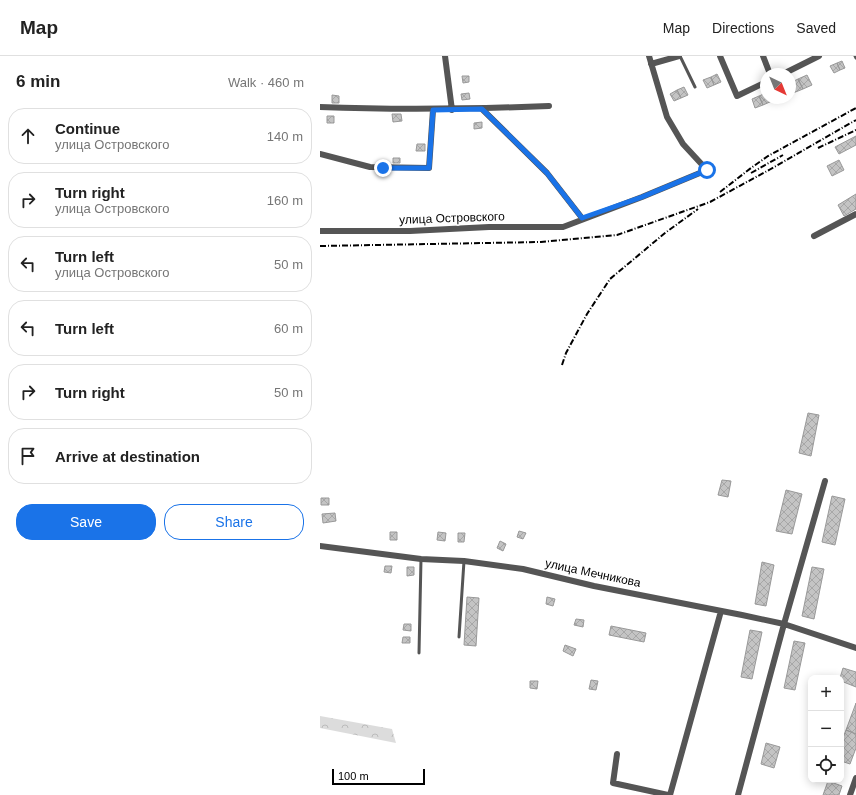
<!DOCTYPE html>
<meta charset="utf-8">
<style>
body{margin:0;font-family:Arial,sans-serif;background:#f2f2f2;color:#222}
.controls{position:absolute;right:12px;bottom:12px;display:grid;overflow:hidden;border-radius:8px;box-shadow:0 2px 10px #0003}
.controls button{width:36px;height:36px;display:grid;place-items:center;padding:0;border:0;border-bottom:1px solid #e0e0e0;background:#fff;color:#222;font:20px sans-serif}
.compass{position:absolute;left:440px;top:12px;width:36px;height:36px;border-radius:50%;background:#fff;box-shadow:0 2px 10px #0003;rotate:137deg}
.scale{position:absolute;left:12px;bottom:10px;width:93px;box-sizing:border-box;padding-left:4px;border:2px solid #000;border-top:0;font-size:11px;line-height:14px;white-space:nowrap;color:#000;-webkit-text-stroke:3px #fff;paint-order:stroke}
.stop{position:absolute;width:12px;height:12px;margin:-9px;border:3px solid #1a73e8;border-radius:50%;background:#fff}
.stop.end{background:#1a73e8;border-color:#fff;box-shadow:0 1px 4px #0008}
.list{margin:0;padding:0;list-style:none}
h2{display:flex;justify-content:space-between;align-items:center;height:52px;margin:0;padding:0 16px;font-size:17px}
h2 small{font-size:13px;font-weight:400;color:#767676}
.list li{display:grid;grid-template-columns:26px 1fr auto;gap:12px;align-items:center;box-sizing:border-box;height:56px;margin:0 8px 8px;padding:0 8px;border:1px solid #e0e0e0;border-radius:16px}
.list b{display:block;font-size:15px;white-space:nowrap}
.list p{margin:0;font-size:13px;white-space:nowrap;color:#767676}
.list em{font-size:13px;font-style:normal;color:#767676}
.actions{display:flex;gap:8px;padding:12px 16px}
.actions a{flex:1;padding:9px 0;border:1px solid #1a73e8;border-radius:16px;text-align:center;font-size:14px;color:#1a73e8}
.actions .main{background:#1a73e8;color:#fff}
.icon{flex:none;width:22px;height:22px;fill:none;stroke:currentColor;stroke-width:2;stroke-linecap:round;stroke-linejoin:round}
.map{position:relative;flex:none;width:536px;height:739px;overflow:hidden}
header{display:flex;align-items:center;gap:24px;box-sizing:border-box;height:56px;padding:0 20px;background:#fff;border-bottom:1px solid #e0e0e0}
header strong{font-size:19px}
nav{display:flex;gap:22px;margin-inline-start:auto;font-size:14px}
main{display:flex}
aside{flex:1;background:#fff}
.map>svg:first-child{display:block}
</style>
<header>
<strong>Map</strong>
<nav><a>Map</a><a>Directions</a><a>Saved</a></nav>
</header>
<main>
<aside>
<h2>6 min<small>Walk · 460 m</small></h2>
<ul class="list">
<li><svg class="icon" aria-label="ahead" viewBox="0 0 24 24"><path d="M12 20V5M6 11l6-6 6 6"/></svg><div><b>Continue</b><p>улица Островского</p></div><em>140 m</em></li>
<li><svg class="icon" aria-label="right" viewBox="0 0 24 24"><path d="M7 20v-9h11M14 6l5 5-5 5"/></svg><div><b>Turn right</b><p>улица Островского</p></div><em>160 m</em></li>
<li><svg class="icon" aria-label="left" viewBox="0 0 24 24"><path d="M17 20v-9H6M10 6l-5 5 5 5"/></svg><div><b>Turn left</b><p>улица Островского</p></div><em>50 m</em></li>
<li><svg class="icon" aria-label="left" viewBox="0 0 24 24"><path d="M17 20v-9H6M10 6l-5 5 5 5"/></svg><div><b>Turn left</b></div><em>60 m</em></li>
<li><svg class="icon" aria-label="right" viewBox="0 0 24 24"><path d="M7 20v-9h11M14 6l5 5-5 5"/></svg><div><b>Turn right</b></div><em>50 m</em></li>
<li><svg class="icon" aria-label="arrive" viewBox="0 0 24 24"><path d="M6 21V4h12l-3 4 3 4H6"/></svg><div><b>Arrive at destination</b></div></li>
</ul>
<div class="actions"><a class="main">Save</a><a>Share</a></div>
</aside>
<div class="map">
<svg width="536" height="739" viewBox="0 0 536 739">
<defs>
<pattern id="forest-crowns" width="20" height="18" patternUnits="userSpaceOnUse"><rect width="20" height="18" fill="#dcdcdc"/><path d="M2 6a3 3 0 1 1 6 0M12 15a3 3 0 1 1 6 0" fill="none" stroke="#bbb"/></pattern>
<pattern id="building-cross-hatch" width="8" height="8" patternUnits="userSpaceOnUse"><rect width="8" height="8" fill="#c4c4c4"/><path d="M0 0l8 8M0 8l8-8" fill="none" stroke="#a7a7a7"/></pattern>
</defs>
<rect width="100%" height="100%" fill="#fff"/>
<!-- forest -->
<path fill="url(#forest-crowns)" d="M 0,660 L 72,673 L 76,687 L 0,672 Z"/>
<!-- building -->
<path fill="url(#building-cross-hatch)" stroke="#999" d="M 522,5 L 525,12 L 520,14 L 517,7 Z
M 517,7 L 520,14 L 514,17 L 510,10 Z
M 397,18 L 401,26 L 394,29 L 391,21 Z
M 487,19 L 492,29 L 483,33 L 478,23 Z
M 142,20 L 149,20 L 149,26 L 143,27 Z
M 391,21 L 394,29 L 387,32 L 383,24 Z
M 478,23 L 483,33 L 473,37 L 470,27 Z
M 364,31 L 368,39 L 361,42 L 357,34 Z
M 357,34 L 361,42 L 354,45 L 350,38 Z
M 149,37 L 150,43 L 142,44 L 141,38 Z
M 446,37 L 446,42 L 450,42 L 452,45 L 443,49 L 439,40 Z
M 12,39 L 19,40 L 19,47 L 12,47 Z
M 439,40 L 443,49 L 435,52 L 432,43 Z
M 72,58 L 81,58 L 82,65 L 73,66 Z
M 7,60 L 14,60 L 14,67 L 7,67 Z
M 162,66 L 162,72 L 154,73 L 154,67 Z
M 536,80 L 536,89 L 519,98 L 515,91 Z
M 97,88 L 105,88 L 105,95 L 96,95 Z
M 73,102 L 80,102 L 80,107 L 73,107 Z
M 519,104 L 524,114 L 512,120 L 507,110 Z
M 536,138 L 536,153 L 524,160 L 518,149 Z
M 488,357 L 499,359 L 491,400 L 479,397 Z
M 402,424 L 411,425 L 408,441 L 398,439 Z
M 466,434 L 482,438 L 472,478 L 456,475 Z
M 512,440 L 525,443 L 515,489 L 502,486 Z
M 1,442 L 9,442 L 9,449 L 1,449 Z
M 15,457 L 16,465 L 3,467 L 2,458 Z
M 199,475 L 206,477 L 203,483 L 197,481 Z
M 70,476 L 77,476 L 77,484 L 70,484 Z
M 118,476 L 126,477 L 125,485 L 117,484 Z
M 138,477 L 145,477 L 144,486 L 138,486 Z
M 180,485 L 186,488 L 183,495 L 177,492 Z
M 442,506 L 454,509 L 446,550 L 435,548 Z
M 65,510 L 72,510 L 71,517 L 64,516 Z
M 87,511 L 94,511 L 94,519 L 87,520 Z
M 492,511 L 504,513 L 494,563 L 482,560 Z
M 147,541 L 159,542 L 156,590 L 144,589 Z
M 227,541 L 235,543 L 233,550 L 226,548 Z
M 256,563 L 264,564 L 263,571 L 254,569 Z
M 84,568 L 91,568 L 91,575 L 83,574 Z
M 291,570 L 326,577 L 324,586 L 289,579 Z
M 430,574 L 442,576 L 432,623 L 421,621 Z
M 83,581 L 90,581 L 90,587 L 82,587 Z
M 474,585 L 485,587 L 475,634 L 464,632 Z
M 245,589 L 256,593 L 253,600 L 243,595 Z
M 523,612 L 536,616 L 536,631 L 521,625 L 521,622 L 520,622 Z
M 271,624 L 278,625 L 276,634 L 269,633 Z
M 210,625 L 218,625 L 217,633 L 210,632 Z
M 536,647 L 536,678 L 526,674 Z
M 526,674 L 536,678 L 536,692 L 530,708 L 521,705 L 521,687 Z
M 446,687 L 460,691 L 454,712 L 441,708 Z
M 508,725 L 522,730 L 519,739 L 503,739 Z"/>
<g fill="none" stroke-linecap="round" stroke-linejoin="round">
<!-- lane -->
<path stroke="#555" stroke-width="3" d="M 360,0 L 375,31
M 535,0 L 536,2
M 139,581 L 144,505
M 99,597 L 101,503"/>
<!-- street -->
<path stroke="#555" stroke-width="6" d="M 125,0 L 132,54
M 400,0 L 417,40 L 446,26
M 443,0 L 450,18
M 331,8 L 359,0
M 463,18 L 499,0
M 0,51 C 77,54 153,53 229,50
M 162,53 L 227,117 L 262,162
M 0,98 L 50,111 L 109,112 L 113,54
M 0,175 L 90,175 L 169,171 L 243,171 L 322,141 L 387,114 L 363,88 L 347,61 L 329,0
M 494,180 L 536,158
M 0,490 L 101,503 L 144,505 L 203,513 L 274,530 L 422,559 L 464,568 L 536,592
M 297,698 L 293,727 L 348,739
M 350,739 L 401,555
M 418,739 L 464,568 L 505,425
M 530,739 L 536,722"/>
<!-- rail -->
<path stroke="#000" stroke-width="2" stroke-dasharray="6 2 1 2" stroke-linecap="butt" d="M 498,92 L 536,74
M 431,117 L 463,99
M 400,136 L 431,112 L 448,100 L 536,52
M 0,190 L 221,186 L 297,179 L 390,146 L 449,114 L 536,64
M 242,309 L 246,297 L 267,258 L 290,223 L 345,177 L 378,153"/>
</g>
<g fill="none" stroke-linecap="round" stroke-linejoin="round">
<!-- route -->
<path stroke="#1a73e8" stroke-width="5" d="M 63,112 L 109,112 L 113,54 L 162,53 L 227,117 L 262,162 L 322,141 L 387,114"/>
</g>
<g text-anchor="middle" stroke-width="3" stroke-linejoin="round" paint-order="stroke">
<!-- street labels -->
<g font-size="12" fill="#000" stroke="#fff">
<text transform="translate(132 162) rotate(-2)" y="4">улица Островского</text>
<text transform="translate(273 517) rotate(12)" y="4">улица Мечникова</text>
</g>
</g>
</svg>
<div class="controls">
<button>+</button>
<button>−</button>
<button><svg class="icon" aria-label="locate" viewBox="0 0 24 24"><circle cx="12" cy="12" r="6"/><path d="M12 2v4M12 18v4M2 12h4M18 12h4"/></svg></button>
</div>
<svg class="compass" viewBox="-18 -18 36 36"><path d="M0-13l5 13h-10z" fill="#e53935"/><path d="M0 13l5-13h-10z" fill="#767676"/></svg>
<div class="scale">100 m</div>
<div class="stop" style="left:387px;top:114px"></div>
<div class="stop end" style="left:63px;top:112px"></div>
</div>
</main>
